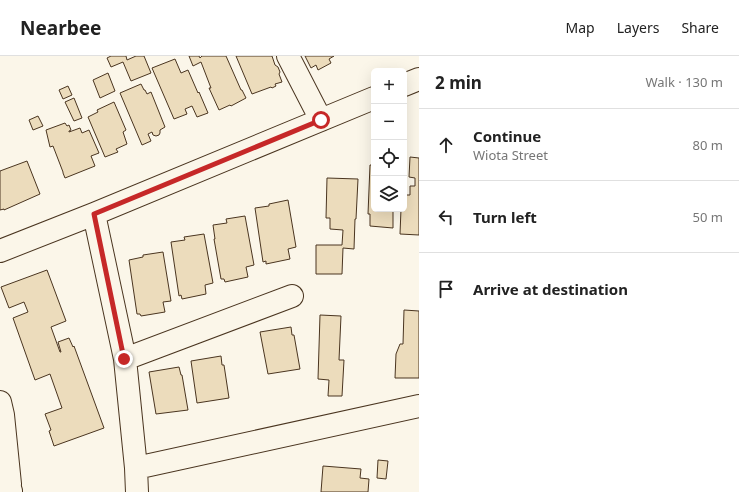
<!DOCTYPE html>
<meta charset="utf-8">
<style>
body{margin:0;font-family:"Noto Sans",sans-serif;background:#f2f2f2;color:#222}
.controls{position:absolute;right:12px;top:12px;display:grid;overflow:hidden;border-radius:6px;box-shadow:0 4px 16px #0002}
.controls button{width:36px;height:36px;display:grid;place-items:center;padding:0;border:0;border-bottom:1px solid #e0e0e0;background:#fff;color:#222;font:20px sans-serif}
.stop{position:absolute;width:12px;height:12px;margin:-9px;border:3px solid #c62828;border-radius:50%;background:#fff}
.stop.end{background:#c62828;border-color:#fff;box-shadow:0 1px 4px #0008}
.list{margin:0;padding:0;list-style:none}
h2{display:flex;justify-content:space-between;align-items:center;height:52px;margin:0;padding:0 16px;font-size:17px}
h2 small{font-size:13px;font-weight:400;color:#767676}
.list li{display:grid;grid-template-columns:26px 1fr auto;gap:12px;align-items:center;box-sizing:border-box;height:72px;padding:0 16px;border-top:1px solid #e0e0e0}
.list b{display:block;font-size:15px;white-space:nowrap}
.list p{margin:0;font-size:13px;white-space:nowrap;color:#767676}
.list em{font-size:13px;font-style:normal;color:#767676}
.icon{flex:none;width:22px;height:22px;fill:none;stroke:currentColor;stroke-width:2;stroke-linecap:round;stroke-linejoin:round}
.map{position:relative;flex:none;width:419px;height:436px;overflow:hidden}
header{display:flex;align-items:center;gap:24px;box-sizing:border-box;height:56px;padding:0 20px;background:#fff;border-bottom:1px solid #e0e0e0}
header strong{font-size:19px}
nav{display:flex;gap:22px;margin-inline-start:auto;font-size:14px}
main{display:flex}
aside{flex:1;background:#fff}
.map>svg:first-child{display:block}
</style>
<header>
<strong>Nearbee</strong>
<nav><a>Map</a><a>Layers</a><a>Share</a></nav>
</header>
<main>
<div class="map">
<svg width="419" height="436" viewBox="0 0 419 436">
<rect width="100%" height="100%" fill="#fbf6e9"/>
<!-- building -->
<path fill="#ecdcbc" stroke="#4a3520" d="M 111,0 L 126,0 L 127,4 L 136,0 L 144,0 L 151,17 L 131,25 L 123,6 L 111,11 L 107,2 Z
M 189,0 L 199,0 L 200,2 L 202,0 L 226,0 L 241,34 L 242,34 L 246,42 L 231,50 L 230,49 L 219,54 L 209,32 L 211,32 L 201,6 L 193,10 Z
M 236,0 L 272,0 L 275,9 L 278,11 L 280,16 L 279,18 L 282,26 L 275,28 L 276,30 L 272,32 L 271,31 L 252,38 Z
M 305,0 L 334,0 L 329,3 L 331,7 L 318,14 L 316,9 L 311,12 Z
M 175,3 L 181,17 L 188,14 L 198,37 L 199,36 L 208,57 L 197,61 L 192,50 L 185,53 L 187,58 L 174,63 L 152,12 Z
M 108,17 L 115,35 L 100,42 L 93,24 Z
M 141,28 L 144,34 L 145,34 L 147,38 L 151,36 L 165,71 L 160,74 L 160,77 L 159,79 L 156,80 L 153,79 L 152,76 L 148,78 L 151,85 L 142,89 L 120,37 Z
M 68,30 L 72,39 L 63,43 L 59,34 Z
M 74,42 L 82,62 L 74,65 L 65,46 Z
M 114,46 L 126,74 L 123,76 L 127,88 L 116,93 L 118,96 L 105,101 L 88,61 L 98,56 L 97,54 Z
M 38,60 L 43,70 L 33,74 L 29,64 Z
M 65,67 L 67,70 L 69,69 L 71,74 L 69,75 L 69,76 L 80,72 L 82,77 L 89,74 L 99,97 L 91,100 L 95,110 L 65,122 L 63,117 L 63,116 L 53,90 L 50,91 L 46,74 Z
M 410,101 L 419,102 L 419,179 L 400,178 L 401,153 L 404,153 L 404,139 L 410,139 L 410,130 L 415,130 L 415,122 L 409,121 Z
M 27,105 L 40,138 L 4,154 L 4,153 L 0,154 L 0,115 Z
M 370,109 L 374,109 L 374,153 L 393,153 L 393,172 L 370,170 L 370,158 L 368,158 Z
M 327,122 L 358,123 L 356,163 L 355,163 L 354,193 L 343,192 L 342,218 L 316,218 L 316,189 L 342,189 L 343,174 L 330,173 L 330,162 L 326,162 Z
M 288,144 L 296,191 L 288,193 L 290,203 L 266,208 L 266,205 L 263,206 L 255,152 L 269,150 L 269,148 Z
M 245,160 L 254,209 L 246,211 L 248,221 L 225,226 L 224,223 L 221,223 L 214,183 L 215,183 L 213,169 L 227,167 L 226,163 Z
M 204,178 L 213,227 L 205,229 L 206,238 L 182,243 L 181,239 L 179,240 L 171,186 L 185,184 L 184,181 Z
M 163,196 L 171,245 L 163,246 L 165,256 L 141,260 L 140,258 L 137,258 L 129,204 L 143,201 L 143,199 Z
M 47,214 L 66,265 L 51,271 L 60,296 L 61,296 L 58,286 L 69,282 L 73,291 L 74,290 L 104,372 L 54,390 L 49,375 L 51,374 L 45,358 L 62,352 L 50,318 L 35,324 L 13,262 L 28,256 L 24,246 L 9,252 L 1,231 Z
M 404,254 L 419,255 L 419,322 L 395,322 L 396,298 L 400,288 L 403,288 Z
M 320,259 L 341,260 L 339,304 L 344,304 L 342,340 L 328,340 L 329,324 L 318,323 Z
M 291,271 L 292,279 L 294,279 L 300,313 L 268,318 L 260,276 Z
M 221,300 L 222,309 L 224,309 L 229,342 L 197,347 L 191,305 Z
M 179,311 L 181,319 L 182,319 L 188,354 L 156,358 L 149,316 Z
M 378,404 L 388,405 L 386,423 L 377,422 Z
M 323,410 L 361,413 L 360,422 L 369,423 L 368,436 L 321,436 Z"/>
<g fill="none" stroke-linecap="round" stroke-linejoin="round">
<!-- minor casing -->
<g stroke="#4a3520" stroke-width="24">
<path id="minor" d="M 288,0 L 321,64
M 404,29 L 419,23
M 94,158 L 125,303 L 136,412 L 137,436
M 0,195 L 94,158 L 374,42
M 125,303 L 292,240
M 136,412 L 419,350"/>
</g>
<!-- major casing -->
<g stroke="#4a3520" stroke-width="24">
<path id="major" d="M 0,346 L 3,359 L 10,428"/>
</g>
<!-- highway casing -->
<g stroke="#4a3520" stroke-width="24">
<path id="highway" d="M 0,407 L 11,435"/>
</g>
<!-- minor -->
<use href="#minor" stroke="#fbf6e9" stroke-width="22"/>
<!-- major -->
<use href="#major" stroke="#fbf6e9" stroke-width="22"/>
<!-- highway -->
<use href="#highway" stroke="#fbf6e9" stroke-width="22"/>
</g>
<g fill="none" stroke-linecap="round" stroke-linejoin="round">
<!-- route -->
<path stroke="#c62828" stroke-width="5" d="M 124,303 L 94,158 L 321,64"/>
</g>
</svg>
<div class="controls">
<button>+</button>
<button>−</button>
<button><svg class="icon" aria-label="locate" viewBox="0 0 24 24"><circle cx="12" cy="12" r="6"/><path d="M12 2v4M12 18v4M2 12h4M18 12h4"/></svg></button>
<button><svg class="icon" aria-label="layers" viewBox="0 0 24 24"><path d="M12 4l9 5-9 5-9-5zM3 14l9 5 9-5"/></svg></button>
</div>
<div class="stop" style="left:321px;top:64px"></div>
<div class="stop end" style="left:124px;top:303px"></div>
</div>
<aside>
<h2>2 min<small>Walk · 130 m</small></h2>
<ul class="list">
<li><svg class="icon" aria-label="ahead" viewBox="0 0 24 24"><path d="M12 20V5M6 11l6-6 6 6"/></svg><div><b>Continue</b><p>Wiota Street</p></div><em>80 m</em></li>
<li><svg class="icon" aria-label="left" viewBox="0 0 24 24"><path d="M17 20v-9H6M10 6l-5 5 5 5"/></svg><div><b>Turn left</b></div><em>50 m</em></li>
<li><svg class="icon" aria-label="arrive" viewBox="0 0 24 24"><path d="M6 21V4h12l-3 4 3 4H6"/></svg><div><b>Arrive at destination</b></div></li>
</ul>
</aside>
</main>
